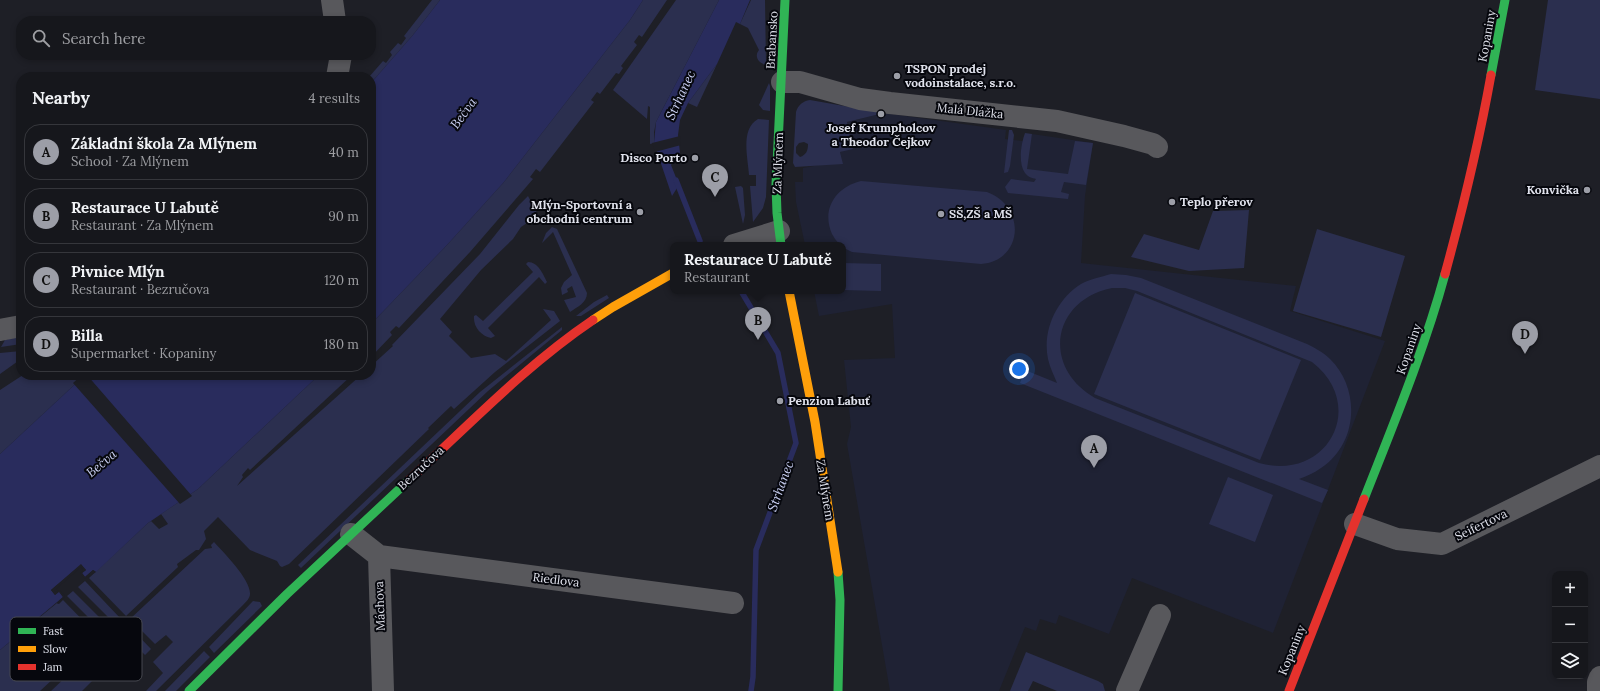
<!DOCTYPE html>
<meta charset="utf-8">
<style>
body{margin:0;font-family:Lora,serif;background:#1f2025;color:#f1f3f6}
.controls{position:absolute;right:12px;bottom:12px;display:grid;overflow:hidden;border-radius:8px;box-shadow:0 2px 6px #0003}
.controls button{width:36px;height:36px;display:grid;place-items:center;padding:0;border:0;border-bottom:1px solid #35363b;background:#16171c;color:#f1f3f6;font:20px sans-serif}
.you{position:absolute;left:1019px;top:369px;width:14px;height:14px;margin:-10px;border:3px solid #fff;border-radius:50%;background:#1a73e8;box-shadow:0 0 0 6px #1a73e833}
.badge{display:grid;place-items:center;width:26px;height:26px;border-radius:50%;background:#9c9ea7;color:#111;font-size:13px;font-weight:700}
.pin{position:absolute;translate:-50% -33px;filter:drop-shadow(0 1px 2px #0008)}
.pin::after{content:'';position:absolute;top:21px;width:14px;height:12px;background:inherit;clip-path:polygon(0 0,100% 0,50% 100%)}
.popup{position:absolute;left:670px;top:242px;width:176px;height:52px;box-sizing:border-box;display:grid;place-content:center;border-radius:8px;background:#16171c;filter:drop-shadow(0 1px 3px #0005);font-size:13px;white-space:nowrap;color:#9e9fa3}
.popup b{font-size:15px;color:#f1f3f6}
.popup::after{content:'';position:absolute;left:50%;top:100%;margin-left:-8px;border:8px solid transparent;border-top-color:#16171c}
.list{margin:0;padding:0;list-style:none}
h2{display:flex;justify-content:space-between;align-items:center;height:52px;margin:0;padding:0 16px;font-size:17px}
h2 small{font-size:13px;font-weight:400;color:#9e9fa3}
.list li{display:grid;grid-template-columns:26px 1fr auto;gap:12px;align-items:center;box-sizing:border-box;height:56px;margin:0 8px 8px;padding:0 8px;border:1px solid #35363b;border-radius:16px}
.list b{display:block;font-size:15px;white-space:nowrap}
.list p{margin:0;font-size:13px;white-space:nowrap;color:#9e9fa3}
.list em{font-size:13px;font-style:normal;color:#9e9fa3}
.icon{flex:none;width:22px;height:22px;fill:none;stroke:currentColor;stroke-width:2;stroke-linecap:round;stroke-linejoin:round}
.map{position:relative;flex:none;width:1600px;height:691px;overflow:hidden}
.search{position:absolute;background:#16171c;box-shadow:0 2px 6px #0003;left:16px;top:16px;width:360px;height:44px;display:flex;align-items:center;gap:10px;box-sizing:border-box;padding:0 14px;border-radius:16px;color:#9e9fa3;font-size:15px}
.panel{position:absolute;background:#16171c;box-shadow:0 2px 6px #0003;left:16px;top:72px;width:360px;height:308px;border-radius:16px}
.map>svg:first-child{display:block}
</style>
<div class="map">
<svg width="1600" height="691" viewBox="0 0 1600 691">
<rect width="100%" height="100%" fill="#1e1f26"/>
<!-- built -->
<path fill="#1f2234" d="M 884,113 L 1006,130 L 1005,139 L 1030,142 L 1032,134 L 1093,143 L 1085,196 L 1081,263 L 1296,286 L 1290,311 L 1385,341 L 1273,633 L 1132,578 L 1109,634 L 1059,615 L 1056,624 L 1040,619 L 1036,631 L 1025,627 L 999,691 L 890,691 L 847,444 L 851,427 L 844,360 L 895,358 L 892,304 L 819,316 L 814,291 L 843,291 L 843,245 L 805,245 L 796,202 L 795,182 L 803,182 L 803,168 L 842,161 L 840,152 L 853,148 L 847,122 Z"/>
<!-- green -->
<path fill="#2b2f4f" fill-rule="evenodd" d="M 432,0 L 440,0 L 413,35 L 371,83 L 371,77 L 369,77 L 383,61 L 386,63 L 392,55 L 390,52 L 398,43 L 401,45 L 406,38 L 404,36 Z
M 643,0 L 667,0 L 642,37 L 639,35 L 634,42 L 637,45 L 621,66 L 623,68 L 619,74 L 616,73 L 600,94 L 597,92 L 591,100 L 594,102 L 540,172 L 536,169 L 530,177 L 533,179 L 470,252 L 399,328 L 396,326 L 390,332 L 392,335 L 371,357 L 371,324 L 447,245 L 504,182 L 630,20 Z
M 676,0 L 719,0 L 656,122 L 654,132 L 654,143 L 650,144 L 650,107 L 648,106 L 647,119 L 613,90 Z
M 751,0 L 765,0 L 766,65 C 758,63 754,56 759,50 L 748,28 L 740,24 Z
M 1548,0 L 1600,0 L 1600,99 L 1535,90 Z
M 717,64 L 697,107 L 688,103 Z
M 769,83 L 770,86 L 770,111 L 763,110 L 759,105 Z
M 810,100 L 884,113 L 847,122 L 853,149 L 840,152 L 843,164 L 795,167 L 793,163 L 796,112 C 798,105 803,101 810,100 ZM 804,142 L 808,144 C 808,151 806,155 800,157 L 796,153 L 796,147 L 799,143 Z
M 758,119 L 769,120 L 766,197 L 763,208 L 753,222 L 750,186 L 756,186 L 756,175 L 749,175 C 748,158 740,129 758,119 Z
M 1009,130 L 1012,130 L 1014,135 L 1010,166 L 1008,172 L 1004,173 Z
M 1025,133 L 1032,134 L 1027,169 L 1068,174 L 1075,141 L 1093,143 L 1086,185 L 1064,182 L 1061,192 L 1069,194 L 1068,199 L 1008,193 L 1005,187 L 1011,179 L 1034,182 L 1036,179 C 1032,178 1028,177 1025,173 C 1018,163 1021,144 1025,133 Z
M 861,181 L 987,192 C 1027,207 1023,261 981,264 L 852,252 L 844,248 L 843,245 C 838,244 835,239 832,234 C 821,209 836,187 861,181 Z
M 741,186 L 743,188 L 745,215 L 743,224 L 735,187 Z
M 528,196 L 538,215 L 535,222 L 527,223 L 521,227 L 513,239 L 481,270 L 440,319 L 452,332 L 449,336 L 471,358 L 495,354 L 506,361 L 551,320 L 543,309 L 554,311 L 560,321 L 495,372 L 454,409 L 451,406 L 428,428 L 429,429 L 289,564 L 282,567 L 280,566 L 277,561 L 250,550 L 218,517 L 204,531 L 206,539 L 199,550 L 196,550 L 177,564 L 178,567 L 126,616 L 89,578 L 148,523 L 151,521 L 159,529 L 168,524 L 161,514 L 198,489 L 319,375 L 352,375 L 250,470 L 248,468 L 242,475 L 243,477 L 237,486 L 361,375 L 371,375 L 371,366 L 393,346 L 392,345 L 480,254 L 519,205 Z
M 1249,210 L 1244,268 L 1189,271 L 1131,257 L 1144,234 L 1199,250 L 1213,211 Z
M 552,227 L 557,229 L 587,293 C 587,303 577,307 570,312 L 564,300 L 576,297 L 572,286 L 567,289 L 568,292 L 562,295 L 561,288 L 564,282 L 572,275 L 553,232 L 542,243 L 546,233 Z
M 1317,229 L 1405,256 L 1381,337 L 1293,311 Z
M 528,262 C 538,262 543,274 547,282 L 545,284 L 539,277 L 488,328 L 495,336 L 491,338 C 481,336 473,327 474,316 L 476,315 L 483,321 L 533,272 L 526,264 Z
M 843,263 L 881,264 L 881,291 L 843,290 Z
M 1111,274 L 1126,275 L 1141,278 L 1307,344 C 1315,348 1323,352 1330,359 C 1361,389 1358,444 1321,468 C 1314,473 1307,476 1299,479 L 1328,490 L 1322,503 L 1020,383 L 1025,370 L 1057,383 C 1054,375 1050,368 1048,359 C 1042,330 1057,299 1081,284 C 1090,279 1101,277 1111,274 ZM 1112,288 L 1125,288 L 1137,291 L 1312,362 C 1368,405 1328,482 1259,463 L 1095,398 C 1041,367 1052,300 1112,288 Z
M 1135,293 L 1301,360 L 1260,460 L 1094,394 Z
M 607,295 L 609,298 L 581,316 L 576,316 L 594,302 Z
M 562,327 L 562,330 L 488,391 L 301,568 L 298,565 L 480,392 Z
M 21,336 L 21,344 L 1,347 L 5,340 Z
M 21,351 L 21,359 L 0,374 L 0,353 Z
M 23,375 L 85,375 L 0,454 L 0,390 Z
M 1228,477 L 1273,495 L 1255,542 L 1209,524 Z
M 214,542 C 224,553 251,580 250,594 C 250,598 246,602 243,605 L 156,691 L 146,691 L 163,673 L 153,662 L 173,642 L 166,635 L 155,644 L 130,619 L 205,549 L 212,548 L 211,545 Z
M 85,581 L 120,618 L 114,623 L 78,587 Z
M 73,591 L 110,628 L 104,633 L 67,596 Z
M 63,600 L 99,637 L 84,651 L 65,634 L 62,637 L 80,654 L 40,691 L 0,691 L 0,650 L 57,603 L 59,604 Z
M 253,601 L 260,602 L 262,606 L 214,653 L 209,647 Z
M 125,622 L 151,649 L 145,655 L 118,628 Z
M 114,631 L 141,659 L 135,665 L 107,637 Z
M 103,641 L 131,669 L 121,678 L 93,651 Z
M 204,651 L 210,657 L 176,691 L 165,691 Z
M 1026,652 L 1098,681 L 1103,684 L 1105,691 L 1057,691 L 1033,681 L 1028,691 L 1010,691 Z
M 89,655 L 95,660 L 88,659 L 86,664 L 97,676 L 82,691 L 51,691 Z"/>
<!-- water -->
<path fill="#292c5d" d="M 440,0 L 643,0 L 630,20 L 504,182 L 447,245 L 371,324 L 371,83 L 413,35 Z
M 719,0 L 750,0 L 740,24 L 736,22 L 717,64 L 688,103 L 680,120 L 678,135 L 680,153 L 671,165 L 679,185 L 672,196 L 654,143 L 656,122 Z
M 85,375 L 319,375 L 198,489 L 148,523 L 96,572 L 93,570 L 85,577 L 82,573 L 86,570 L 81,565 L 51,590 L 55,595 L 59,591 L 63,597 L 0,650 L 0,454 Z"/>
<!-- pier -->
<path fill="#1e1f26" d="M 680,136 L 681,145 L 655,152 L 652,143 Z
M 82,375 L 87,375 L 192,496 L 180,504 L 73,383 Z
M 81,564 L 86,570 L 82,573 L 85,577 L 93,570 L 96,572 L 85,579 L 80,574 L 83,570 L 81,567 L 54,591 L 55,592 L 60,590 L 65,596 L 58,604 L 57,603 L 63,597 L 59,592 L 55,595 L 51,590 Z"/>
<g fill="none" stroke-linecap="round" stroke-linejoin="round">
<!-- stream -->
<path stroke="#292c5d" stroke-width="5.5" d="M 676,180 L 700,241
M 741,291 L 778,353 L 796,443 L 756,550 L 753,677 L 751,691"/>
<!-- street -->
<path stroke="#58585c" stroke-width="22" d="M 332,0 L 335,21
M 337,77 L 341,55
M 782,82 L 800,82 L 860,99 L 890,103 L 1057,121 L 1124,136 L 1153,144 L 1157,147
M 734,245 L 779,231
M 0,330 L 21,326
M 1355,524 L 1397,539 L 1442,544 L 1600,466
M 351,534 L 379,556 L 383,691
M 379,556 L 733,603
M 1127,691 L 1160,615
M 1598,691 L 1598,682 L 1600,677"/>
<!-- fast -->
<path stroke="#30b455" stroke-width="9" d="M 1491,75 L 1505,0
M 781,245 L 777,213 L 776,185 L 785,0
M 1364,499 C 1393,425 1424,351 1445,274
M 838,572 L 840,600 L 838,691
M 189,691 L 287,594 L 408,481"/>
<!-- slow -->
<path stroke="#ff9f0a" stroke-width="9" d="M 789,291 L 815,422 L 838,572
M 593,320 L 613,307 L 673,273"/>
<!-- jam -->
<path stroke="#e5322d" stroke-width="9" d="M 1445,274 C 1463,208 1479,142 1491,75
M 408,481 C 468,426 525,366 593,320
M 1289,691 L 1364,499"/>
</g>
<!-- markers -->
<g fill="#9c9ea7" stroke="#06070d" stroke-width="1.5">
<circle cx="897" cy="76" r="4"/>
<circle cx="881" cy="114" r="4"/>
<circle cx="695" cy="158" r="4"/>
<circle cx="1587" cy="190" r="4"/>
<circle cx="1172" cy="202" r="4"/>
<circle cx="640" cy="212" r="4"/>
<circle cx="941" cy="214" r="4"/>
<circle cx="780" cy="401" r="4"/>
</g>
<g text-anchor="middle" stroke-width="4" stroke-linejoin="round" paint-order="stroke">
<!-- street labels -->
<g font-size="12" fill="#e0e2ec" stroke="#06070d">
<text transform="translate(1487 36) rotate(-80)" y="4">Kopaniny</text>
<text transform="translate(772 40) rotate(-87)" y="4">Brabansko</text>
<text transform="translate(970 111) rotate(6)" y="4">Malá Dlážka</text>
<text transform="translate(778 163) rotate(-88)" y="4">Za Mlýnem</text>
<text transform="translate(1409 349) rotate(-71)" y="4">Kopaniny</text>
<text transform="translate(421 468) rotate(-43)" y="4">Bezručova</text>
<text transform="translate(825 490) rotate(81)" y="4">Za Mlýnem</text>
<text transform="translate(1481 525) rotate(-26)" y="4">Seifertova</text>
<text transform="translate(556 580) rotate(7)" y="4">Riedlova</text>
<text transform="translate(380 606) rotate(-92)" y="4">Máchova</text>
<text transform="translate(1292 650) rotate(-68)" y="4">Kopaniny</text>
</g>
<!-- poi labels -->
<g font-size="12" font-weight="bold" fill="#e0e2ec" stroke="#06070d" text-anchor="start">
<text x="905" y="73">TSPON prodej<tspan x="905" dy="14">vodoinstalace, s.r.o.</tspan></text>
<text x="881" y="132" text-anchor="middle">Josef Krumpholcov<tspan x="881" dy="14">a Theodor Čejkov</tspan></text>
<text x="687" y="162" text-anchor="end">Disco Porto</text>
<text x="1579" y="194" text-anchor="end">Konvička</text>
<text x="1180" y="206">Teplo přerov</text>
<text x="632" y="209" text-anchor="end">Mlýn-Sportovní a<tspan x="632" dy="14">obchodní centrum</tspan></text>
<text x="949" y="218">SŠ,ZŠ a MŠ</text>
<text x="788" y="405">Penzion Labuť</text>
</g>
<!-- water labels -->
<g font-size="13" font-style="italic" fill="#cad0f3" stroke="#06070d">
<text transform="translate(680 95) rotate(-65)" y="5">Strhanec</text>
<text transform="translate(463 113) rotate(-54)" y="5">Bečva</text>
<text transform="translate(101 463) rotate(-40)" y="5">Bečva</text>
<text transform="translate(780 486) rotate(-70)" y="5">Strhanec</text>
</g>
</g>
<!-- legend -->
<rect x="10" y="617" width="132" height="64" rx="6" fill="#06070d" stroke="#474950" stroke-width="1"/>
<rect x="18" y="628" width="18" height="6" fill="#30b455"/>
<rect x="18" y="646" width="18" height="6" fill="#ff9f0a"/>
<rect x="18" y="664" width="18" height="6" fill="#e5322d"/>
<g font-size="11" fill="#e0e2ec">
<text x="43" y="635">Fast</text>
<text x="43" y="653">Slow</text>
<text x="43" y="671">Jam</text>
</g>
</svg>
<div class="controls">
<button>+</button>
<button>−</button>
<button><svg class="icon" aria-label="layers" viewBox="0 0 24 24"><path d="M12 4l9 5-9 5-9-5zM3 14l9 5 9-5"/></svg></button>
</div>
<div class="you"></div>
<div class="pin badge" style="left:1094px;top:468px">A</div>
<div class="pin badge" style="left:758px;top:340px">B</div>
<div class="popup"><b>Restaurace U Labutě</b>Restaurant</div>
<div class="pin badge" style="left:715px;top:197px">C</div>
<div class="pin badge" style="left:1525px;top:354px">D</div>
<div class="search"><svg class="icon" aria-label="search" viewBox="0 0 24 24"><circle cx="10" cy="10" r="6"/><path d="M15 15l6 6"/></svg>Search here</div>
<section class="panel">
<h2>Nearby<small>4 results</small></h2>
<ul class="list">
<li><span class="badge">A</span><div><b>Základní škola Za Mlýnem</b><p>School · Za Mlýnem</p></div><em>40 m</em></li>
<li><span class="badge">B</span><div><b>Restaurace U Labutě</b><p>Restaurant · Za Mlýnem</p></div><em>90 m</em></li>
<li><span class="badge">C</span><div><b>Pivnice Mlýn</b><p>Restaurant · Bezručova</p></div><em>120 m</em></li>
<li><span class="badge">D</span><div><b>Billa</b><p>Supermarket · Kopaniny</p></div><em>180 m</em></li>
</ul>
</section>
</div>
